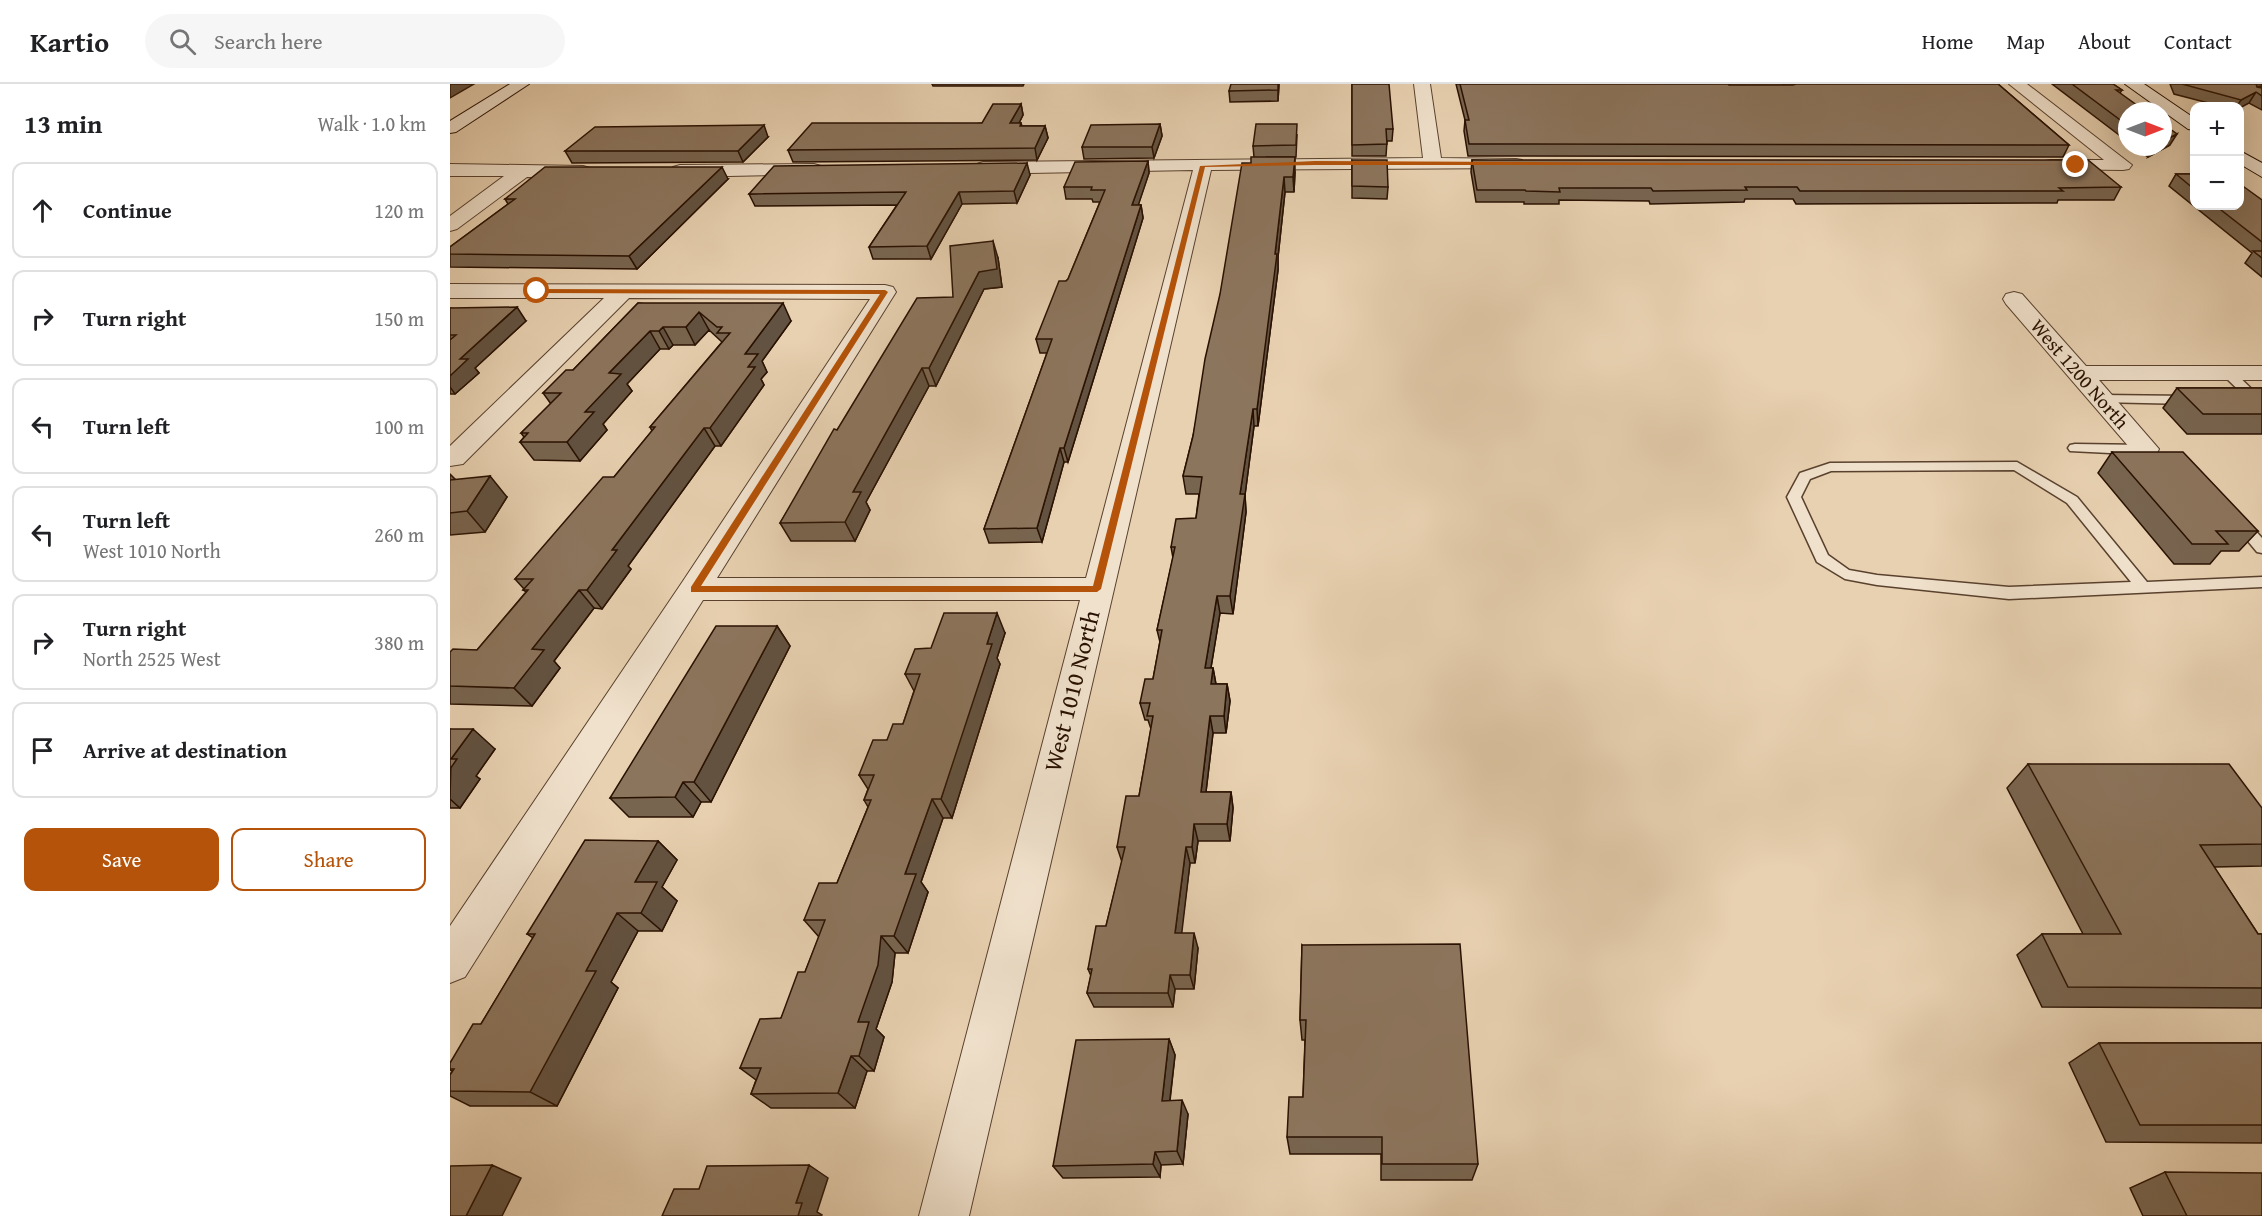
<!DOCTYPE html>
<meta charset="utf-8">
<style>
body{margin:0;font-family:"Gentium Book Plus",serif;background:#f6f6f6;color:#202124}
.controls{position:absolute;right:18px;top:18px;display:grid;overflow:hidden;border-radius:12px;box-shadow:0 6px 24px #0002}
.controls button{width:54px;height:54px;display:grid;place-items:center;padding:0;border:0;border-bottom:2px solid #e0e0e0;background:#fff;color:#202124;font:30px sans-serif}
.compass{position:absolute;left:1668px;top:18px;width:54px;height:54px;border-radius:50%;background:#fff;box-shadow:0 6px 24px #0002;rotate:90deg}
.stop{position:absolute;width:18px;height:18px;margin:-14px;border:4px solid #b45309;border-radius:50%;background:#fff}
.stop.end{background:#b45309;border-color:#fff;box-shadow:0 2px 6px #0008}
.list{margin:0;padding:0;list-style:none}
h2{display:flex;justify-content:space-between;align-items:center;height:78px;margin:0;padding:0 24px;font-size:26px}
h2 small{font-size:20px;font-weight:400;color:#757577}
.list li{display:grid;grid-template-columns:39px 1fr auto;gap:18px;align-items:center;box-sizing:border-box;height:96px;margin:0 12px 12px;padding:0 12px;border:2px solid #e0e0e0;border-radius:12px}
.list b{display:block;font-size:22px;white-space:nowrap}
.list p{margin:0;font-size:20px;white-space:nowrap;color:#757577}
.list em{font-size:20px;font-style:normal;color:#757577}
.actions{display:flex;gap:12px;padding:18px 24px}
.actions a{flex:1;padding:14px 0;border:2px solid #b45309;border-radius:12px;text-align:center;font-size:21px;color:#b45309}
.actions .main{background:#b45309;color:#fff}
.icon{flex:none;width:33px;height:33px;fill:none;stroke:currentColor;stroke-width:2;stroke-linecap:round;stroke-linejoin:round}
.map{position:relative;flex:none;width:1812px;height:1132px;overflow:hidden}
header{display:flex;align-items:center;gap:36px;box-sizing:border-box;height:84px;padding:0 30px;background:#fff;border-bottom:2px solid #e0e0e0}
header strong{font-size:28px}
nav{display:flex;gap:33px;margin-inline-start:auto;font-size:21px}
.search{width:420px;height:54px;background:#f6f6f6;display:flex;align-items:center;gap:15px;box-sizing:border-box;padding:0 21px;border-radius:33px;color:#757577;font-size:22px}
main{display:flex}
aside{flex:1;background:#fff}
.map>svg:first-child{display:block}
</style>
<header>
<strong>Kartio</strong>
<div class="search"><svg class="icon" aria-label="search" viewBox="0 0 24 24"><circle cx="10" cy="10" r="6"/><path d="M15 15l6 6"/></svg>Search here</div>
<nav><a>Home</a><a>Map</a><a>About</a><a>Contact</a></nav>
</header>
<main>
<aside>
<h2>13 min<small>Walk · 1.0 km</small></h2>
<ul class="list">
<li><svg class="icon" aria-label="ahead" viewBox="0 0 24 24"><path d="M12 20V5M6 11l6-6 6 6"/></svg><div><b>Continue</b></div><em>120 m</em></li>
<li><svg class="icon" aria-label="right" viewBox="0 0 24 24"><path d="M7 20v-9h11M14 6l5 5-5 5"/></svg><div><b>Turn right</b></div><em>150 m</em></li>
<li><svg class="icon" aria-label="left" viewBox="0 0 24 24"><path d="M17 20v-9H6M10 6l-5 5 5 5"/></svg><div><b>Turn left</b></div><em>100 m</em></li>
<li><svg class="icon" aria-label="left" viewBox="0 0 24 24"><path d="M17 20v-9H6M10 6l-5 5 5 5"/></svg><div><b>Turn left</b><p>West 1010 North</p></div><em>260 m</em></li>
<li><svg class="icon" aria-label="right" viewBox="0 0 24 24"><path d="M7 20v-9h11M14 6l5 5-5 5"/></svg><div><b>Turn right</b><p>North 2525 West</p></div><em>380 m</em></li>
<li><svg class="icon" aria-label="arrive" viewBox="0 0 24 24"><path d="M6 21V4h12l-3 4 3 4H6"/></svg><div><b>Arrive at destination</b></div></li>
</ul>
<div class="actions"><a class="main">Save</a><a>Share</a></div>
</aside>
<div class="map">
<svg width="1812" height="1132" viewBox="0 0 1812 1132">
<rect width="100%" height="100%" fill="#e8d1b1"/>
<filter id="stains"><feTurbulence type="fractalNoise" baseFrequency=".00333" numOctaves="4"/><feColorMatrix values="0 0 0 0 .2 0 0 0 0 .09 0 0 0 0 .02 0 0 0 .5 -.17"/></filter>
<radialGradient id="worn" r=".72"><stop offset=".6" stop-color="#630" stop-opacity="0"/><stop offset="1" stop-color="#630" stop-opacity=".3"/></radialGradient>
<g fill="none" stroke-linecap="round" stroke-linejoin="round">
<!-- lane casing -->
<g stroke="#59412e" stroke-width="3">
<path id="lane" d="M 1778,285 L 1782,286 L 1811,314 L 1811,320 L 1803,320 L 1774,292 L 1772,289 L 1774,286 Z
M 1651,311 L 1740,312 L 1746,316 L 1740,320 L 1647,318 L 1645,315 Z
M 1625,360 L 1696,361 L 1707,367 L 1700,371 L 1620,367 L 1618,364 L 1620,361 Z
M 1567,378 L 1627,413 L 1697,498 L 1812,493 L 1812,503 L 1559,515 L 1427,501 L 1395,495 L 1367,478 L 1337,413 L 1350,389 L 1380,379 ZM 1564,386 L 1617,419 L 1681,498 L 1559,503 L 1427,491 L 1399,486 L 1378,471 L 1351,413 L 1360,395 L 1381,387 Z
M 1787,430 L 1792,432 L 1812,454 L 1812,469 L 1807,468 L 1782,438 L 1780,435 L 1782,432 Z"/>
</g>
<!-- street casing -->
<g stroke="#59412e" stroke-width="2">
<path id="street" d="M 964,0 L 980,0 L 991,74 L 1066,75 L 1072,76 L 1075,80 L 1072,84 L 761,86 L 519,1132 L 469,1132 L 630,516 L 253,516 L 15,893 L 0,899 L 0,842 L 233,497 L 420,215 L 179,214 L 13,380 L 0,382 L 0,362 L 154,214 L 0,214 L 0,200 L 435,201 L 443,203 L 446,208 L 267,494 L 636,494 L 743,86 L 533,90 L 527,88 L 524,84 L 527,80 L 533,78 L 973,74 Z
M 1559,0 L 1577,0 L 1682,81 L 1679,85 L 1673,86 L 1595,85 L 1592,81 L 1595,77 L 1601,76 L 1654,76 Z
M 0,80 L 133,82 L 140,84 L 142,88 L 140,92 L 133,94 L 77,93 L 7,145 L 0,147 L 0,132 L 54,92 L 0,92 Z
M 364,80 L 371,82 L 373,86 L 371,90 L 230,93 L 223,91 L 221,87 L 223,83 L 230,81 Z
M 1564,208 L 1572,210 L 1636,282 L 1812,282 L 1812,296 L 1649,296 L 1709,365 L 1706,371 L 1696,373 L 1686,371 L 1556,220 L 1553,215 L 1556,210 Z"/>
</g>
<!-- secondary casing -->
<g stroke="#291102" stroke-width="2">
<path id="secondary" d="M 60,0 L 79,0 L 6,48 L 0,49 L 0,37 Z
M 1675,0 L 1694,0 L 1744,34 L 1744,46 L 1738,45 Z
M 1790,67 L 1812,79 L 1812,93 L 1790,80 Z"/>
</g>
<!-- lane -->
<use href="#lane" fill="#f0e1cc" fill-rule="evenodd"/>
<!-- street -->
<use href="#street" fill="#f0e1cc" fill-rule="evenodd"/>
<!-- secondary -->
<use href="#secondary" fill="#f0e1cc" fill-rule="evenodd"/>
</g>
<!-- wall -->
<path fill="#786550" stroke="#291102" stroke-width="1.5" d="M 482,0 L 574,0 L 573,2 L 483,2 Z
M 829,0 L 828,17 L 780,18 L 779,7 Z
M 902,0 L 943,45 L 942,57 L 937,57 L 936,72 L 902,72 Z
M 1006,0 L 1279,0 L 1279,1 L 1334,1 L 1333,0 L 1548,0 L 1619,61 L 1613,73 L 1018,72 L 1014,47 L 1015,36 Z
M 1602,0 L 1663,0 L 1672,6 L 1670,9 L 1677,27 L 1677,57 Z
M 1720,0 L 1812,0 L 1812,2 L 1808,3 L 1812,4 L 1812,26 L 1799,19 L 1790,22 L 1770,22 L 1724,10 Z
M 571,20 L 573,31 L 569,39 L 571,39 L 572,42 L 595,42 L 598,54 L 587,76 L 343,78 L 338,66 L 532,39 Z
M 710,40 L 712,52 L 704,74 L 634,75 L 632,63 Z
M 847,51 L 846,73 L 818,73 L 845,88 L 844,108 L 835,108 L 828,173 L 828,186 L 808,342 L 804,342 L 795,411 L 796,428 L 783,530 L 770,529 L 761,584 L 763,584 L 766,600 L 777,600 L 780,617 L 776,649 L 763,649 L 756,708 L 781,708 L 783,724 L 780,757 L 748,757 L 745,779 L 740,779 L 731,849 L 748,864 L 744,905 L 725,905 L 723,923 L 644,923 L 637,909 L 641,892 L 638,885 L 656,842 L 672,778 L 667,763 L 689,712 L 701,645 L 698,636 L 695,636 L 690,619 L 703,595 L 710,558 L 707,546 L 723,474 L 721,463 L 746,434 L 749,410 L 736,410 L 733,392 L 743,352 L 801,79 L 804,73 L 803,62 Z
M 318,53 L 293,78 L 122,79 L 115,67 Z
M 1720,61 L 1698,73 L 1685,63 L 1713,63 Z
M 902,76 L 938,103 L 937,115 L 902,114 Z
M 1022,76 L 1671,103 L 1664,116 L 1608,116 L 1607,119 L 1346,120 L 1343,115 L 1295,115 L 1294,118 L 1200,120 L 1199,117 L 1109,116 L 1109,120 L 1074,120 L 1074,118 L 1026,118 L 1021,88 Z
M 698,77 L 699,89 L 688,121 L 691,121 L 693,134 L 618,378 L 614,378 L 592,458 L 539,459 L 534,445 L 597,269 L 590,269 L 586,255 L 616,197 L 618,195 L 650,118 L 643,118 L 642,115 L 616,115 L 614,103 Z
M 1726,90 L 1744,90 L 1744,122 L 1790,122 L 1812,116 L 1812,193 L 1795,179 L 1802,169 L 1719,102 Z
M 580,91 L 567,119 L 512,120 L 481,175 L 423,175 L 419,163 L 447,121 L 305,122 L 299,110 Z
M 278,95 L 187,185 L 0,183 L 0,163 L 58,120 L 55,115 Z
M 548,174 L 552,203 L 534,205 L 486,302 L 479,302 L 416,418 L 420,426 L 405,457 L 341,457 L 330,439 L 387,346 L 503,213 Z
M 188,219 L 341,237 L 312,277 L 317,288 L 311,295 L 314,301 L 271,362 L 265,362 L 178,482 L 181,485 L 152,525 L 144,524 L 104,577 L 110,584 L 82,622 L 0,620 L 0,568 L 27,566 L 76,508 L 73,506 L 74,505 L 65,495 L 164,393 L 202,347 L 200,343 L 272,258 L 259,246 L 245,261 L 223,261 L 219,265 L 210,265 L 177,300 L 182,307 L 153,340 L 157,346 L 130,377 L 84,376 L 70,358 L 74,353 L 71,349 L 101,320 L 93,309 L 123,286 Z
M 0,224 L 76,237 L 25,284 L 29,289 L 5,310 L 0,310 Z
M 1727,304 L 1812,304 L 1812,350 L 1737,350 L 1713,324 Z
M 1662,368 L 1808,447 L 1789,467 L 1771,467 L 1760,480 L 1724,480 L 1648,389 Z
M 0,390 L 6,396 L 57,413 L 35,448 L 0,451 Z
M 327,542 L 340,562 L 261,718 L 251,718 L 243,733 L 179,733 L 160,714 Z
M 555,549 L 547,574 L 550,580 L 502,734 L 493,734 L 471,798 L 478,808 L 458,869 L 445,869 L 442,898 L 426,945 L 434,953 L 424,987 L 417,987 L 405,1024 L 321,1024 L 301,1010 L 306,996 L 290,984 L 331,934 L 355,888 L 369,853 L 354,836 L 387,799 L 418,723 L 414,716 L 418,705 L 409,691 L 437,656 L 453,640 L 464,607 L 455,590 Z
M 0,645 L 45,665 L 26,692 L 30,695 L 10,724 L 0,724 Z
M 1578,680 L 1812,724 L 1812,782 L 1764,783 L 1808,850 L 1812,850 L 1812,924 L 1592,923 L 1567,871 L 1592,850 L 1633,850 L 1557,704 Z
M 208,757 L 227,776 L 212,803 L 227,817 L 212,847 L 188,847 L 161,898 L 168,904 L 107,1022 L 20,1022 L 0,1012 L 0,991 L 2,987 L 0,986 L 0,979 L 31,940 L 83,854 L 77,850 Z
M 852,861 L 1028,1080 L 1022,1096 L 931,1096 L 931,1070 L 840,1070 L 837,1053 L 853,1013 L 855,956 L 852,956 L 850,936 Z
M 719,955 L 725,971 L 720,1017 L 738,1030 L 733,1080 L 711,1081 L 710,1093 L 613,1094 L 603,1082 Z
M 1649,959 L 1812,959 L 1812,1059 L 1656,1058 L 1619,979 Z
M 1715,1088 L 1812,1132 L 1693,1132 L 1680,1104 Z"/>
<!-- shaded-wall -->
<path fill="#625241" stroke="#291102" stroke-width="1.5" d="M 0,0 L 24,0 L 0,14 Z
M 828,0 L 829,0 L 828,17 Z
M 1803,0 L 1812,0 L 1812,2 L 1802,4 Z
M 1806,8 L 1799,19 L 1790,24 L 1790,22 L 1787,22 L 1791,16 Z
M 571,20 L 573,31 L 563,51 L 560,39 Z
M 710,40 L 712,52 L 704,74 L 702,63 Z
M 314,41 L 318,53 L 293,78 L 288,67 Z
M 595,42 L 598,54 L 587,76 L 585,64 Z
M 1727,50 L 1720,61 L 1698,73 L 1704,63 L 1713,63 L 1713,57 Z
M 845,73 L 845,88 L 844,108 L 843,93 Z
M 698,77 L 699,89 L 684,134 L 682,121 Z
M 577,79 L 580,91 L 567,119 L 564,107 Z
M 272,83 L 278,95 L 187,185 L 179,172 Z
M 834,93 L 835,108 L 828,173 L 828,186 L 808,342 L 807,325 Z
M 509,108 L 512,120 L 481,175 L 477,162 Z
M 691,121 L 693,134 L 618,378 L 614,364 Z
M 543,157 L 548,174 L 552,203 L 534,205 L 486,302 L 479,284 L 529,188 Z
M 333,219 L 341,237 L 312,277 L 317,288 L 311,295 L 314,301 L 271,362 L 260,344 L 295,270 Z
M 67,223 L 76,237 L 25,284 L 29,289 L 5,310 L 0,303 L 0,291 L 10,275 Z
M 249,228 L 259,246 L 245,261 L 236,243 Z
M 213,243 L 223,261 L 219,265 L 209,247 Z
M 200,247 L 210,265 L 177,300 L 182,307 L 153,340 L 157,346 L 130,377 L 117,358 L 159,289 Z
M 472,284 L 479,302 L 416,418 L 420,426 L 405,457 L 395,438 L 403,408 Z
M 803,325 L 804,342 L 795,411 L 796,428 L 783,530 L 780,512 L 790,410 Z
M 254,344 L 265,362 L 178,482 L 181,485 L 152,525 L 137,506 L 162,466 Z
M 610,364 L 614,378 L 592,458 L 587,444 Z
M 40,392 L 57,413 L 35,448 L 17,427 Z
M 129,506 L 144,524 L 104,577 L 110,584 L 82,622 L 64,604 L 82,565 Z
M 767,512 L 770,529 L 758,601 L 755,584 Z
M 547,529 L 555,549 L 547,574 L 550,580 L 502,734 L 491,715 L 537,560 Z
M 327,542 L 340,562 L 261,718 L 244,698 Z
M 763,584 L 766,601 L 761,600 Z
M 777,600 L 780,617 L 776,649 L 774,632 Z
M 760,632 L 763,649 L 754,724 L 751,708 Z
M 23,645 L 45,665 L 26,692 L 30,695 L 10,724 L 0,715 L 1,675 Z
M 233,698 L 251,718 L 243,733 L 225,713 Z
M 781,708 L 783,724 L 780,757 L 777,740 Z
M 482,715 L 493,734 L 471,798 L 478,808 L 458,869 L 444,852 L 455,790 Z
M 744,740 L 748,757 L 745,779 L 742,763 Z
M 208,757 L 227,776 L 212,803 L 227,817 L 212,847 L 191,829 L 185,798 Z
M 736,763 L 740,779 L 730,864 L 725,849 Z
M 167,829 L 188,847 L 161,898 L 168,904 L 107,1022 L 80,1008 L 136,887 Z
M 744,849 L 748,864 L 744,905 L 740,891 Z
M 431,852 L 445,869 L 442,898 L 426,945 L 434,953 L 424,987 L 409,972 L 408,938 Z
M 720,891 L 725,905 L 723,923 L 718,909 Z
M 719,955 L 725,971 L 718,1031 L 712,1017 Z
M 401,972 L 417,987 L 405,1024 L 388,1009 Z
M 732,1016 L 738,1030 L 733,1080 L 727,1067 Z
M 705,1068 L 711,1081 L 710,1093 L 703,1080 Z
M 42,1081 L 71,1094 L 52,1132 L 16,1132 Z
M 359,1081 L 378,1094 L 367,1128 L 372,1131 L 371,1132 L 348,1132 L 346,1119 Z"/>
<!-- building -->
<path fill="#8c755d" stroke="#291102" stroke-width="1.5" d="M 781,0 L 828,0 L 828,6 L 779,7 Z
M 902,0 L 939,0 L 943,45 L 936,45 L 937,60 L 902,61 Z
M 1010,0 L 1279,0 L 1279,1 L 1343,1 L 1346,0 L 1548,0 L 1619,61 L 1019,60 L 1015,36 L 1019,36 Z
M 1622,0 L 1663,0 L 1672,6 L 1666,6 L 1695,27 L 1677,27 L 1677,41 Z
M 1732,0 L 1806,0 L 1807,3 L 1812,4 L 1812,12 L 1806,8 L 1791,16 Z
M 543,20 L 571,20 L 560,39 L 571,39 L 570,42 L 595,42 L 585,64 L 338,66 L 362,39 L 532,39 Z
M 710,40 L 702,63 L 632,63 L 641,41 Z
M 806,40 L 847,40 L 846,61 L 803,62 Z
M 1713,40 L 1727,50 L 1713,57 Z
M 314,41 L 288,67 L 115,67 L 145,43 Z
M 801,73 L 845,73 L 843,93 L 834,93 L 825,170 L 827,170 L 807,325 L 803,325 L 790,410 L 795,410 L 780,512 L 767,512 L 755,584 L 763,584 L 761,600 L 777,600 L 774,632 L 760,632 L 751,708 L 781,708 L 777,740 L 744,740 L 742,763 L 736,763 L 725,849 L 744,849 L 740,891 L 720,891 L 718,909 L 637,909 L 642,885 L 638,885 L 646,842 L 656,842 L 675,763 L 667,763 L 676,712 L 689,712 L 703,632 L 697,632 L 700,619 L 690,619 L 695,595 L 703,595 L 712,546 L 707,546 L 725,463 L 721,463 L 726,435 L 746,434 L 752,393 L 733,392 L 743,352 L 755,275 L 770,210 L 792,79 L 801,79 Z
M 902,76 L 937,76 L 938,103 L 902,102 Z
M 1022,76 L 1638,76 L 1671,103 L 1609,104 L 1613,107 L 1350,107 L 1347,103 L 1295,103 L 1297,106 L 1203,107 L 1201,104 L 1109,104 L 1110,108 L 1076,107 L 1075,106 L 1027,106 Z
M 698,77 L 682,121 L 691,121 L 614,364 L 610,364 L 587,444 L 534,445 L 602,255 L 586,255 L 609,197 L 616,197 L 618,195 L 655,106 L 641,106 L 642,103 L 614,103 L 625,78 Z
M 577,79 L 564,107 L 509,108 L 477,162 L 419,163 L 456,108 L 299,110 L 324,82 Z
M 95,83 L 272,83 L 179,172 L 0,170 L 0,163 L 65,115 L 55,115 Z
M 1726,90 L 1744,90 L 1744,105 Z
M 1790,100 L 1812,116 L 1812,158 L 1766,122 L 1790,122 Z
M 543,157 L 547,185 L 529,188 L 479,284 L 472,284 L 403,408 L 411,408 L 395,438 L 330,439 L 384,345 L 387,346 L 467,214 L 503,213 L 500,162 Z
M 1803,167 L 1812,167 L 1812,174 Z
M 188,219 L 333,219 L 295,270 L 308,270 L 298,283 L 305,283 L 260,344 L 254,344 L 162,466 L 167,466 L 137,506 L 129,506 L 82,565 L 94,566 L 64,604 L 0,602 L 0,568 L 3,565 L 27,566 L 78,506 L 73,506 L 83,495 L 65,495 L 153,393 L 164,393 L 205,343 L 200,343 L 280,249 L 267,249 L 272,243 L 267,243 L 249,228 L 236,243 L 213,243 L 209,247 L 200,247 L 159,289 L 171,290 L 135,328 L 144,328 L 117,358 L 70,358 L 78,349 L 71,349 L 111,309 L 93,309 L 116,286 L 123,286 Z
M 67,223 L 10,275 L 18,275 L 0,292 L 0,256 L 6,251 L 0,251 L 0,224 Z
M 1727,304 L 1812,304 L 1812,330 L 1753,330 Z
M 1662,368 L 1733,368 L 1808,447 L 1766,447 L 1778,460 L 1742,460 Z
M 40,392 L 17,427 L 0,429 L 0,396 Z
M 494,529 L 547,529 L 537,560 L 542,560 L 491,715 L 482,715 L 455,790 L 466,790 L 444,852 L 431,852 L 428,881 L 408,938 L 419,938 L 409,972 L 401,972 L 388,1009 L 301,1010 L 311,984 L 290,984 L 310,935 L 331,934 L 348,888 L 355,888 L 375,836 L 354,836 L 369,799 L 387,799 L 421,716 L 414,716 L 424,691 L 409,691 L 423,656 L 437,656 L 443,640 L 453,640 L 470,590 L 455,590 L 465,565 L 481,564 Z
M 266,542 L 327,542 L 244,698 L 233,698 L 225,713 L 160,714 Z
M 0,645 L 23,645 L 1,675 L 7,675 L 0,685 Z
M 1578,680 L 1779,680 L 1812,724 L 1812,760 L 1750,761 L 1808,850 L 1812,850 L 1812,904 L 1618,903 L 1592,850 L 1671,850 Z
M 135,756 L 208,757 L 185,798 L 207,798 L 191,829 L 167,829 L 136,887 L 146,887 L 80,1008 L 0,1007 L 0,991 L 4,985 L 0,985 L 0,979 L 23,940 L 31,940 L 85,850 L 77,850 Z
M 1010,860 L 1028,1080 L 932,1080 L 932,1053 L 837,1053 L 839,1013 L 853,1013 L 856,936 L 850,936 L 852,861 Z
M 719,955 L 712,1017 L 732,1016 L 727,1067 L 705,1068 L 703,1080 L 603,1082 L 626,956 Z
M 1649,959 L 1812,959 L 1812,1041 L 1690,1041 Z
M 42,1081 L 16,1132 L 0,1132 L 0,1082 Z
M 359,1081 L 346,1119 L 352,1119 L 348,1132 L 212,1132 L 224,1105 L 249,1105 L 257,1082 Z
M 1715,1088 L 1812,1089 L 1812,1132 L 1737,1132 Z"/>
<!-- route -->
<path fill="#b45309" d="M 865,77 L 1628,81 L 865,81 L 755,83 L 651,505 L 647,508 L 241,508 L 241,503 L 430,210 L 87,209 L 84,207 L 87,205 L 435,206 L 438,208 L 251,502 L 643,502 L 750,82 Z"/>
<g text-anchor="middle" stroke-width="4.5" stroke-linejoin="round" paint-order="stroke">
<!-- far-street labels -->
<g font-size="20" fill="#291102" stroke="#f0e1cc">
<text transform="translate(1630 290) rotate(49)" y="7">West 1200 North</text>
</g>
<!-- street labels -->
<g font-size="24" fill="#291102" stroke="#f0e1cc">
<text transform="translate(622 607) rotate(-76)" y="8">West 1010 North</text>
</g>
</g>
<rect width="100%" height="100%" filter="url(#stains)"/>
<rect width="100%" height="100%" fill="url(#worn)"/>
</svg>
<div class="controls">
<button>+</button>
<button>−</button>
</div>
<svg class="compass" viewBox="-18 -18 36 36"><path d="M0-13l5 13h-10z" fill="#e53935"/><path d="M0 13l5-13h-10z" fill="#757577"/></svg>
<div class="stop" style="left:87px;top:207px"></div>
<div class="stop end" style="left:1626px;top:81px"></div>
</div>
</main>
